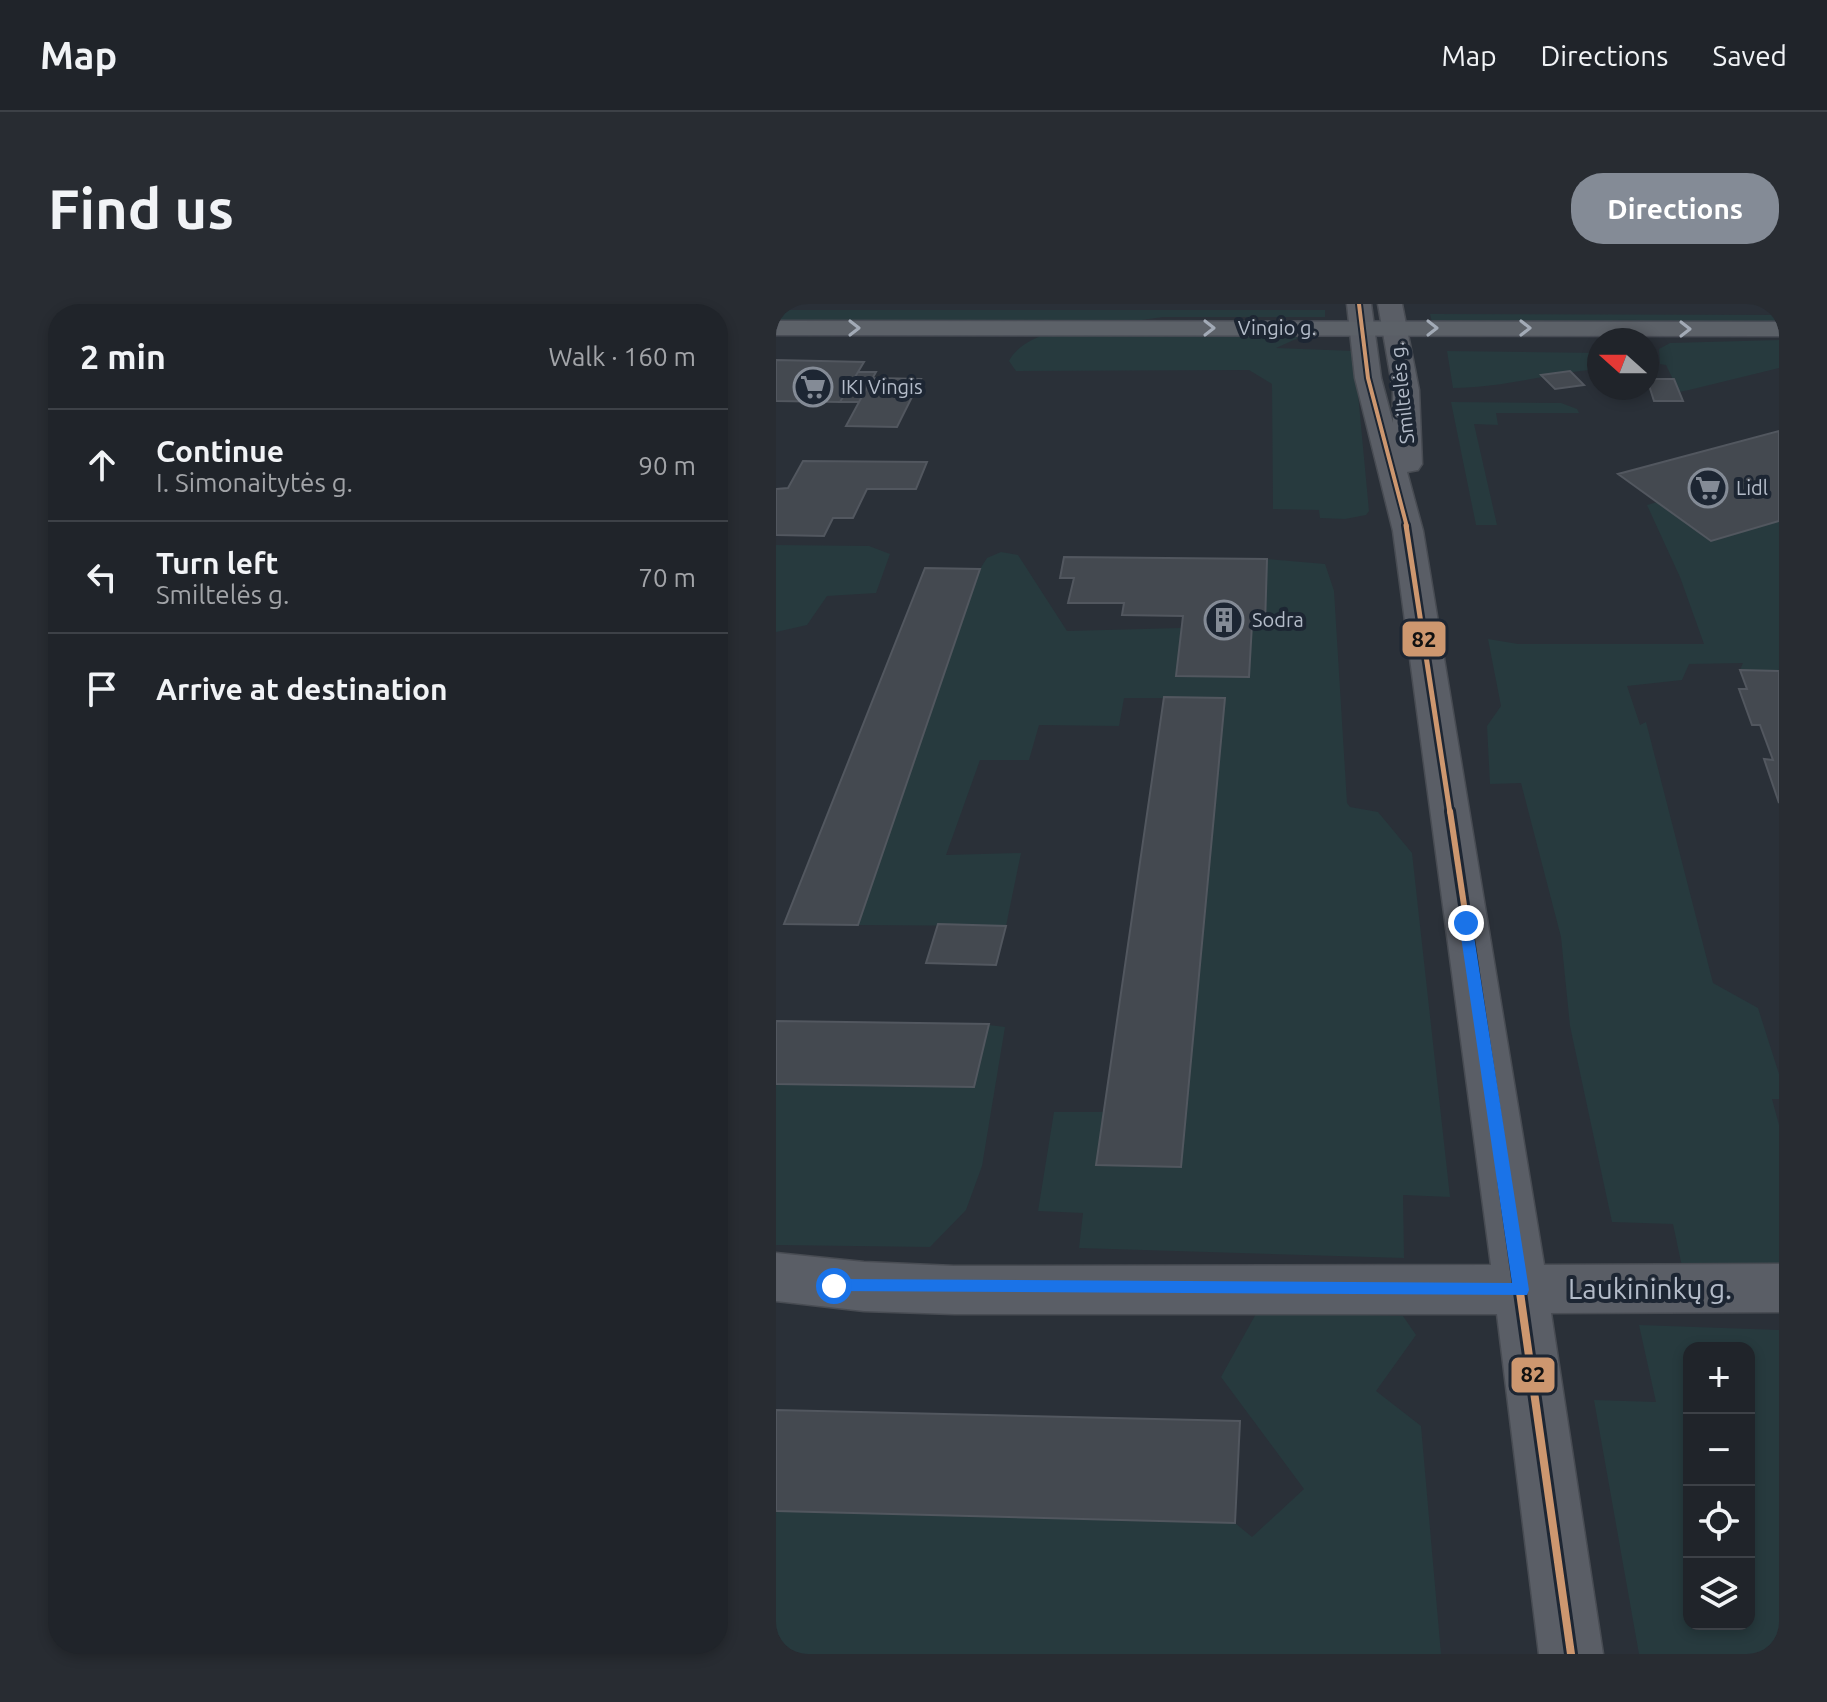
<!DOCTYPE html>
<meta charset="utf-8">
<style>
body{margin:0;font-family:Ubuntu,sans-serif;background:#282c32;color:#f1f3f6}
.controls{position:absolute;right:24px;bottom:24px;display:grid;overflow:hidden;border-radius:16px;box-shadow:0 4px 12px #0003}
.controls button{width:72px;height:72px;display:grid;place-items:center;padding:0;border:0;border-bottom:2px solid #3d4147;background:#20242a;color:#f1f3f6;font:40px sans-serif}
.compass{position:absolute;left:811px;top:24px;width:72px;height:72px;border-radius:50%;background:#20242a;box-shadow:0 4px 12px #0003;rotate:291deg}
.stop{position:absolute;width:24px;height:24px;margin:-18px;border:6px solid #1a73e8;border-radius:50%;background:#fff}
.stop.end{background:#1a73e8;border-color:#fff;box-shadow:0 2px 8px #0008}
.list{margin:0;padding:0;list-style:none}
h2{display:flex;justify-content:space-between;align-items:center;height:104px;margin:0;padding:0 32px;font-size:34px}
h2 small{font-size:26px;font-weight:400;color:#a2a4a8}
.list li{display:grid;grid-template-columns:52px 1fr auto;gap:24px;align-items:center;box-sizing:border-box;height:112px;padding:0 32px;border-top:2px solid #3d4147}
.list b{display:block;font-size:30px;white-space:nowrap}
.list p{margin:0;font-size:26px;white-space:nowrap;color:#a2a4a8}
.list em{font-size:26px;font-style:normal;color:#a2a4a8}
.icon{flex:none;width:44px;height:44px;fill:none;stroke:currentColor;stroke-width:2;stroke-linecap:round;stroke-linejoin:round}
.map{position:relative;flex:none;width:1003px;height:1350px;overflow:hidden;border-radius:32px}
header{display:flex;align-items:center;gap:48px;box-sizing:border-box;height:112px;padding:0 40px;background:#20242a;border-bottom:2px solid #3d4147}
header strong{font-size:38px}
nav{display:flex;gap:44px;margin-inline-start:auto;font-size:28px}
.intro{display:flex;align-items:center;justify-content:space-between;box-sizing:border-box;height:192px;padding:0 48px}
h1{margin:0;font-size:56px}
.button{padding:20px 36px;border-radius:32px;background:#848b96;color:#fff;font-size:28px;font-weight:700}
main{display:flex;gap:48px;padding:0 48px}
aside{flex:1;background:#20242a;border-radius:32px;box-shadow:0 4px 12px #0003}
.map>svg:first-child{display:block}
</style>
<header>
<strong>Map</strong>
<nav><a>Map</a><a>Directions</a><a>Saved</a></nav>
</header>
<div class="intro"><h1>Find us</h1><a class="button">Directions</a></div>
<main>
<aside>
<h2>2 min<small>Walk · 160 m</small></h2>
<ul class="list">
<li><svg class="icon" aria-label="ahead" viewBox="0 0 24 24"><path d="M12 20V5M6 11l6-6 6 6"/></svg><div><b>Continue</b><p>I. Simonaitytės g.</p></div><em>90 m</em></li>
<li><svg class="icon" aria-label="left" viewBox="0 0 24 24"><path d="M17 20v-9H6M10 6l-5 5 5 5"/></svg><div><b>Turn left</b><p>Smiltelės g.</p></div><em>70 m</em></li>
<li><svg class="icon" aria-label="arrive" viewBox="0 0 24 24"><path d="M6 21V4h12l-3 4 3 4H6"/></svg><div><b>Arrive at destination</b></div></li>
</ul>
</aside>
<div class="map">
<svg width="1003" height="1350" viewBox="0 0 1003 1350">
<rect width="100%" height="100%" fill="#2a3038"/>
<!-- green -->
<path fill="#273a3e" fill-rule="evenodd" d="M 0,6 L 549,6 L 549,13 L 387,13 L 352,18 L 0,18 Z
M 654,10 L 1003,11 L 1003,19 L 656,18 Z
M 272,30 L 531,30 L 500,44 L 578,47 L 593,207 L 590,211 L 569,215 L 544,214 L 543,206 L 497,205 L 496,80 L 473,66 L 240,67 L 233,57 C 239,44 258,33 272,30 Z
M 1003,36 L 1003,64 L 913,86 L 903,88 L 890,61 L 884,60 L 883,45 L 894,39 Z
M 671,47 L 823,49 L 823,65 C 774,69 726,84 677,84 Z
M 675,98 L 785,99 L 801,105 L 803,109 L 720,109 L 722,121 L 698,120 L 721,221 L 700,221 Z
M 882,198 L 935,237 L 1003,217 L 1003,367 L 964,366 L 967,359 L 913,360 L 906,376 L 851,382 L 864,421 L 870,418 L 937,679 L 982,704 L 1003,770 L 1003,795 L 996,795 L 1003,821 L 1003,965 L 906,963 L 897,920 L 836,918 L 794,722 L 785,633 L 745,479 L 714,480 L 711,422 L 725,402 L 712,335 L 742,340 L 928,340 L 904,273 L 871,201 Z
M 0,241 L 93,242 L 114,250 L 100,289 L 51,292 L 31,321 L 0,328 Z
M 225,248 L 242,251 L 291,327 L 405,324 L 400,372 L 473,372 L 476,320 L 489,320 L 491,255 L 549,260 L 558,287 L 571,499 L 574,503 L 602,508 L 636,549 L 674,893 L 627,891 L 628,954 L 303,944 L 307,909 L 262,907 L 278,808 L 327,808 L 320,861 L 405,862 L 449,394 L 348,394 L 343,422 L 263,421 L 253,456 L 204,456 L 170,551 L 245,549 L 230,622 L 82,621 L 204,265 L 211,254 Z
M 213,721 L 229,723 L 206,862 L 190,906 L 154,943 L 0,941 L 0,780 L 198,783 Z
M 481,1008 L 627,1012 L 640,1031 L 600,1087 L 645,1122 L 665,1350 L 0,1350 L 0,1207 L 459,1219 L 476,1233 L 528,1185 L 445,1073 Z
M 863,1021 L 1003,1026 L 1003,1350 L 863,1350 L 818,1096 L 880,1098 ZM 913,1044 L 973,1044 L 973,1320 L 913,1320 Z"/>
<!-- building -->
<path fill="#444950" stroke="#52575f" stroke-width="2" d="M 0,56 L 88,58 L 64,98 L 0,97 Z
M 794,67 L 808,81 L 779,85 L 765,71 Z
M 82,68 L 100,68 L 83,98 L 64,98 Z
M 96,74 L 145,75 L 121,123 L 70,122 Z
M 871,75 L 898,75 L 907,97 L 878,97 Z
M 1003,127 L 1003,217 L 935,237 L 842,170 Z
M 27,157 L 151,158 L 140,185 L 91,185 L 77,214 L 57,214 L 48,232 L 0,231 L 0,185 L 12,184 Z
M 288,253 L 491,255 L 489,321 L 476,320 L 473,373 L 400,372 L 407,312 L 346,311 L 348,299 L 292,299 L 298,274 L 284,274 Z
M 149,264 L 204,265 L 82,621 L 8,620 Z
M 964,366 L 1003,367 L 1003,499 L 988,455 L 997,456 L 984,421 L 976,421 L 963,385 L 971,385 Z
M 388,393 L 449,394 L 405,863 L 320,861 Z
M 162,620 L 230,622 L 220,661 L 150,659 Z
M 0,717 L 213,720 L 198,783 L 0,780 Z
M 0,1106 L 464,1117 L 459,1219 L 0,1207 Z"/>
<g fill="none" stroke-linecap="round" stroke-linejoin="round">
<!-- minor casing -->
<g stroke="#484c53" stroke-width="3">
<path id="minor" d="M 571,0 L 595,0 L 605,74 L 617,119 L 617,86 L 602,0 L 626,0 L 643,86 L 646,160 L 642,166 L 631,168 L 647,227 L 768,961 L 1003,960 L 1003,1008 L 775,1009 L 827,1350 L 763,1350 L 721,1010 L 178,1010 L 88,1007 L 0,997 L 0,949 L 88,958 L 178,962 L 715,961 L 617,227 L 579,74 Z"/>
</g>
<!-- major casing -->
<g stroke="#484c55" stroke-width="3">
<path id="major" d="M 0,17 L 1003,18 L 1003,32 L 0,31 Z"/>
</g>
<!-- minor -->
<use href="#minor" fill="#5a5e66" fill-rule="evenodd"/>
<!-- major -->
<use href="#major" fill="#5c6168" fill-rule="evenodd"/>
<!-- bus-1-far3 casing -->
<g stroke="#1d2633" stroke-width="8">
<path id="bus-1-far3" d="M 583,0 L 592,74 L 631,223"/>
</g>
<!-- bus-1-far2 casing -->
<g stroke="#1d2633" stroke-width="10">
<path id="bus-1-far2" d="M 630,221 L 674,509"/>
</g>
<!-- bus-1-far1 casing -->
<g stroke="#1d2633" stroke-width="12">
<path id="bus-1-far1" d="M 674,507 L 729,877"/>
</g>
<!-- bus-1 casing -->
<g stroke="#1d2633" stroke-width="14">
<path id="bus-1" d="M 728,875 L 795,1350"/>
</g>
<!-- bus-1-far3 -->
<use href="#bus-1-far3" stroke="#cd976f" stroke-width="4"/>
<!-- bus-1-far2 -->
<use href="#bus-1-far2" stroke="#cd976f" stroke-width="5"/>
<!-- bus-1-far1 -->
<use href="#bus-1-far1" stroke="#cd976f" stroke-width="6"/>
<!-- bus-1 -->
<use href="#bus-1" stroke="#cd976f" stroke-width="8"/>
</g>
<!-- one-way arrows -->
<defs><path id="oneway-chevron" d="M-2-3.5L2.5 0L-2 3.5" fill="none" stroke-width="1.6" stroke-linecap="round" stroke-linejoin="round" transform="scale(2)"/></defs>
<g stroke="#a2aab6">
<use href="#oneway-chevron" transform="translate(78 24)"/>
<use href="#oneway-chevron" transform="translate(433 24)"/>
<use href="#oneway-chevron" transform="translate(656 24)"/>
<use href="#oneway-chevron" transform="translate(749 24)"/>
<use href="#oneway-chevron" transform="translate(909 25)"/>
</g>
<!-- route -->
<path fill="#1a73e8" d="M 690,614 L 696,619 L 753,986 L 751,991 L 53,987 L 51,982 L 58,975 L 736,979 L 683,619 Z"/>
<!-- icons -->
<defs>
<g id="supermarket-ring" transform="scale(2)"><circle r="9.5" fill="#1d2633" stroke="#848b96" stroke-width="1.5"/><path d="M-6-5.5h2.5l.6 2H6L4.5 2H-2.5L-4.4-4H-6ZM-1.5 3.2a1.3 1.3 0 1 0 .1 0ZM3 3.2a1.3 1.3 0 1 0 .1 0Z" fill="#848b96"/></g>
<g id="building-ring" transform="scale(2)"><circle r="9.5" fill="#1d2633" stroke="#848b96" stroke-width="1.5"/><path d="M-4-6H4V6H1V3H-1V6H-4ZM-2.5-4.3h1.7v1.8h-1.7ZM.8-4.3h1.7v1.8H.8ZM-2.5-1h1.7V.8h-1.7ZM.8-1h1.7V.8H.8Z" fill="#848b96"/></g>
</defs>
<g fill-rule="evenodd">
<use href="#supermarket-ring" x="37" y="83"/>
<use href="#supermarket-ring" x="932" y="184"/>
<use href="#building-ring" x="448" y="316"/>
</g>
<g text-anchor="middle" stroke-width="8" stroke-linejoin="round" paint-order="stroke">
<!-- far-street labels -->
<g font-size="20" fill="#b4bcc9" stroke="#1d2633">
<text x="501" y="31">Vingio g.</text>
<text transform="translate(626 89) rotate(-96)" y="7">Smiltelės g.</text>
</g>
<!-- far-poi labels -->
<g font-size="20" fill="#b4bcc9" stroke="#1d2633" text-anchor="start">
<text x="65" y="90">IKI Vingis</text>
<text x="960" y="191">Lidl</text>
<text x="476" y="323">Sodra</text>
</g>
<!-- near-street labels -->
<g font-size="28" fill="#b4bcc9" stroke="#1d2633">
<text x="874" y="995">Laukininkų g.</text>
</g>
</g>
<g stroke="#1d2633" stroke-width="3">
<rect x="625" y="316" width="46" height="38" rx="8" fill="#cd976f"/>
<rect x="734" y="1052" width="46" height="38" rx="8" fill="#cd976f"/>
</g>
<g font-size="22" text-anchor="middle" font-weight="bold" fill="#111">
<text x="648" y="343">82</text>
<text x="757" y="1078">82</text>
</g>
</svg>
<div class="controls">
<button>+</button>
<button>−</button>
<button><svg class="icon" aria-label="locate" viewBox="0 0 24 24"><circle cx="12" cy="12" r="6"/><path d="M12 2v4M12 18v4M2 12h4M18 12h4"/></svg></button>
<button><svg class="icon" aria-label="layers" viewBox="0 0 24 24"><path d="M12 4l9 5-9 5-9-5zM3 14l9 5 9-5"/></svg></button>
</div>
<svg class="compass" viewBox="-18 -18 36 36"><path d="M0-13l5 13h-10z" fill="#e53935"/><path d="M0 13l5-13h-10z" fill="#a2a4a8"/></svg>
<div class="stop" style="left:58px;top:982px"></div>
<div class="stop end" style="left:690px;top:619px"></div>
</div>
</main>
